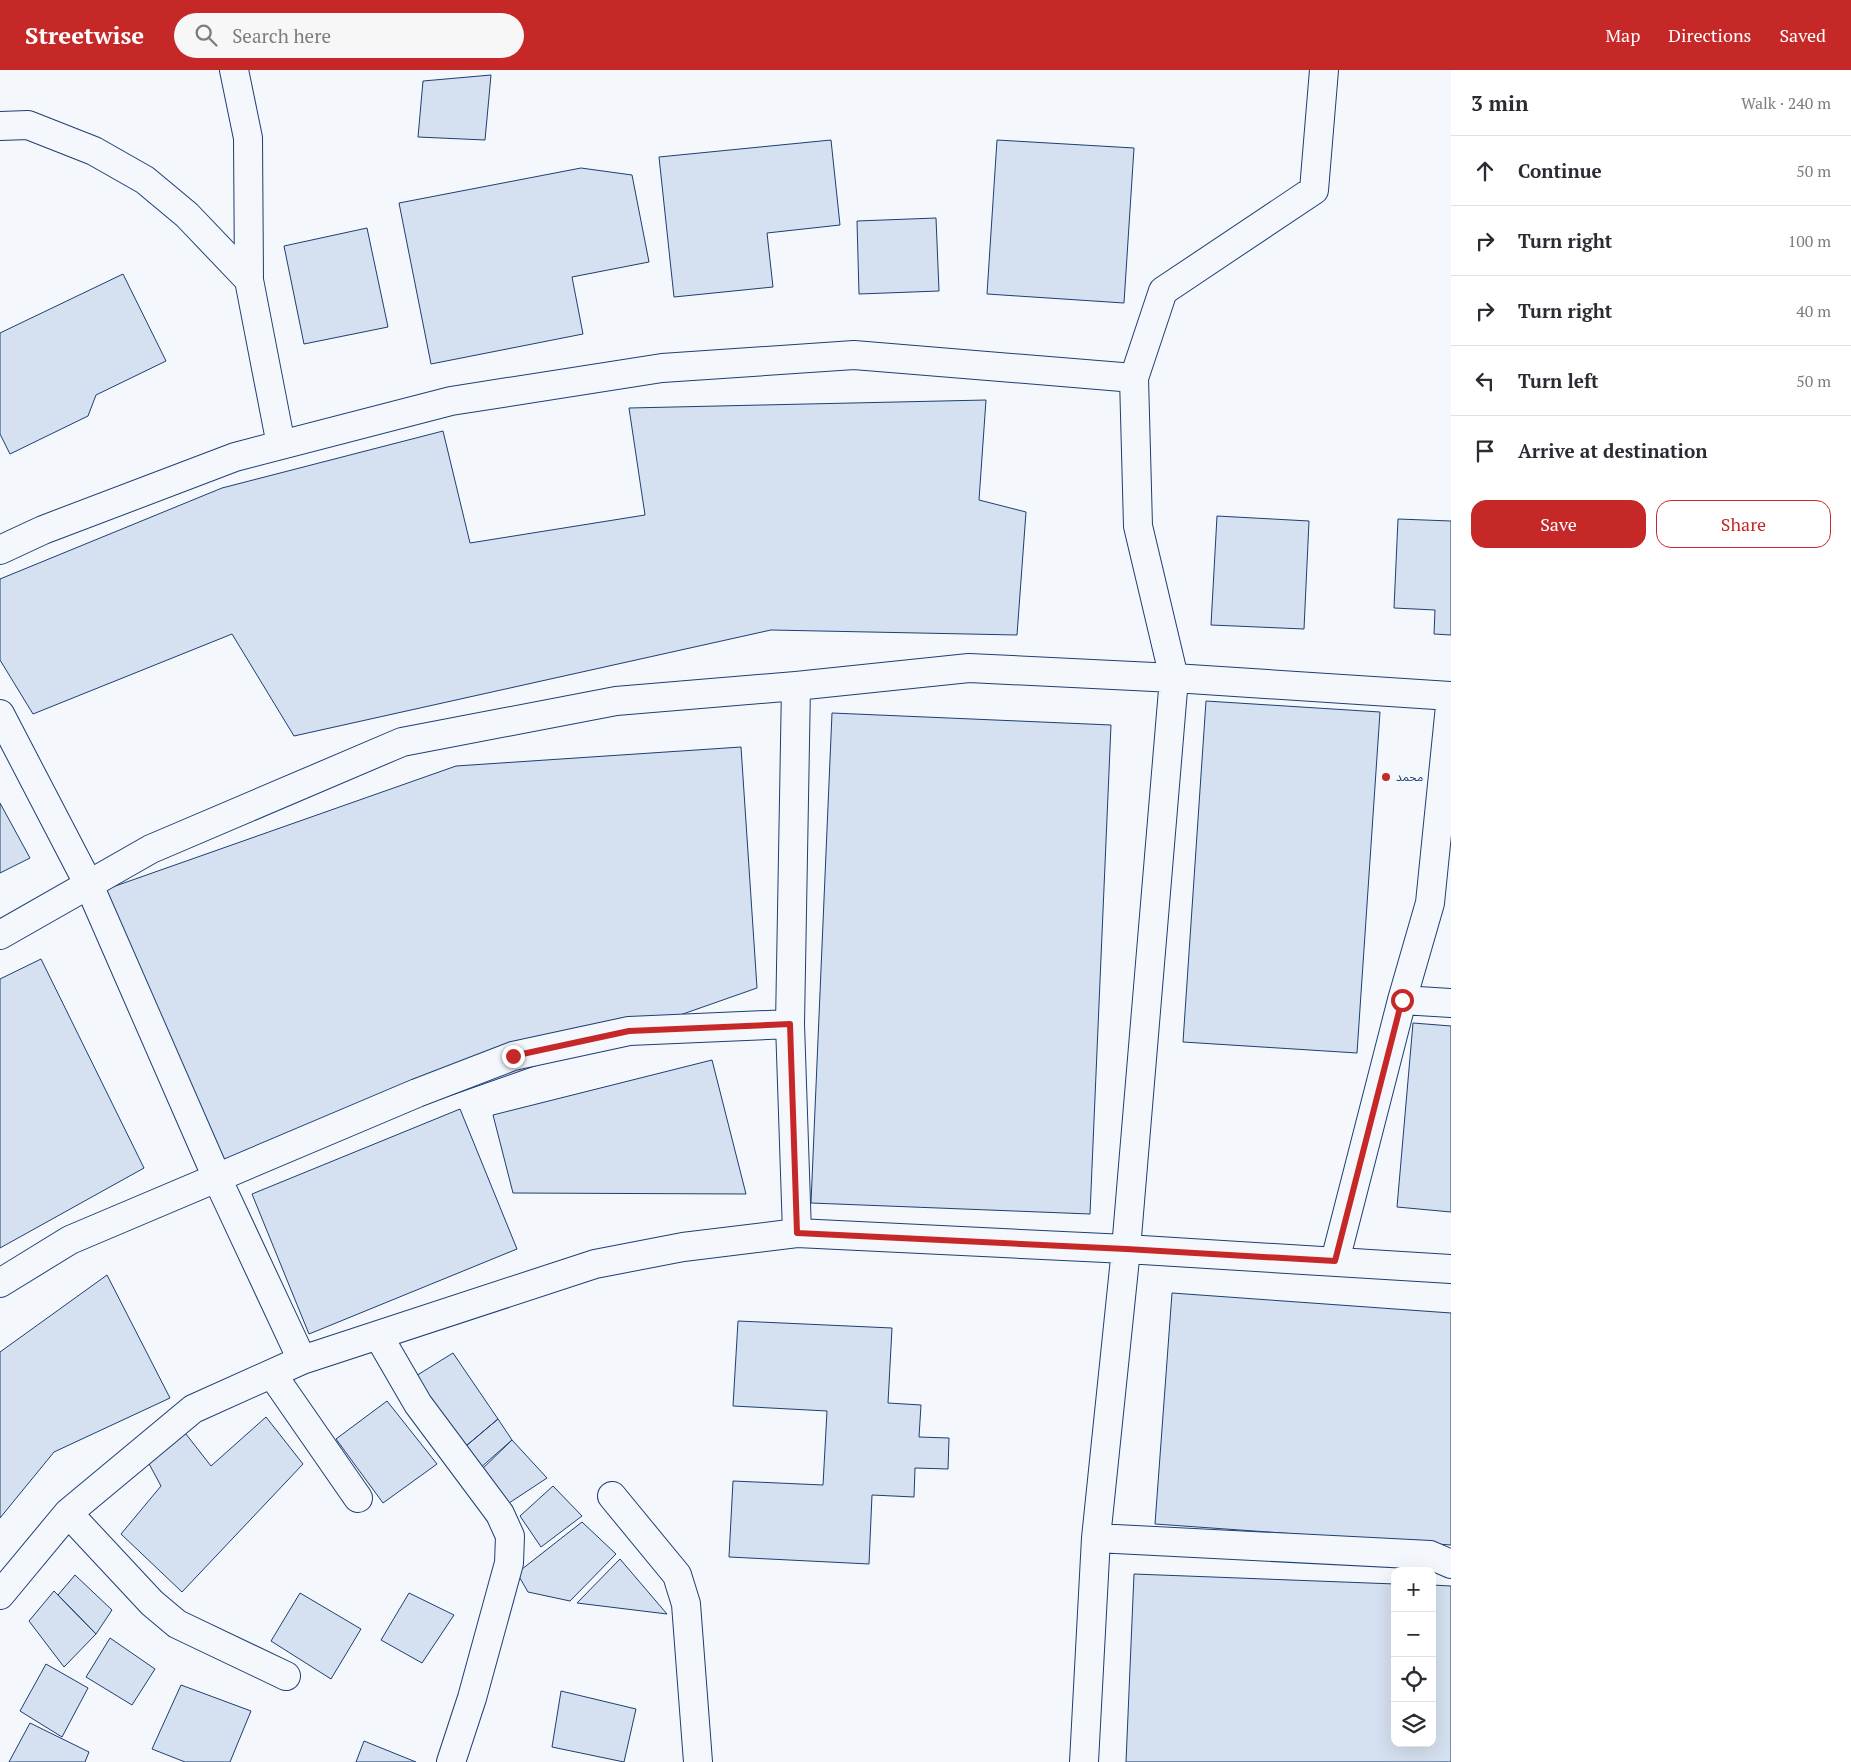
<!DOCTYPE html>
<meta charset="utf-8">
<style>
body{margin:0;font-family:"PT Serif","Noto Sans Arabic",serif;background:#f7f7f7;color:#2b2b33}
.controls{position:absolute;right:15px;bottom:15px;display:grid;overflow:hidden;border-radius:10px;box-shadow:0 5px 20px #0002}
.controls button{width:45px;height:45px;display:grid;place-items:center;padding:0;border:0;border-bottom:1px solid #e1e1e2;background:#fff;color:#2b2b33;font:25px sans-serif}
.stop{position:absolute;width:15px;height:15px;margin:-11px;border:4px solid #c62828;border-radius:50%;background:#fff}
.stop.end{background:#c62828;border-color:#fff;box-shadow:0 1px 5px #0008}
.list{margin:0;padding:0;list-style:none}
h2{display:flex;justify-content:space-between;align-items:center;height:65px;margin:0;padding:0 20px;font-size:21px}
h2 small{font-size:16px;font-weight:400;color:#7c7c81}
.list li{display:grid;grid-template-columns:32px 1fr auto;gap:15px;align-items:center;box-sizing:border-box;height:70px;padding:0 20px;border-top:1px solid #e1e1e2}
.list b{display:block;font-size:19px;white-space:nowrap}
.list em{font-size:16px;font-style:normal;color:#7c7c81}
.actions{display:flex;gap:10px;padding:15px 20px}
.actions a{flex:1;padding:11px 0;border:1px solid #c62828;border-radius:15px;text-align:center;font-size:18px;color:#c62828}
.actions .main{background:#c62828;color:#fff}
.icon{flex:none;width:28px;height:28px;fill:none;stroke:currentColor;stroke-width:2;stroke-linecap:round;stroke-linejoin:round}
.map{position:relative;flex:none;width:1451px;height:1692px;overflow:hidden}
header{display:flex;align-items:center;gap:30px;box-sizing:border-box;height:70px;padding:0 25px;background:#c62828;color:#fff}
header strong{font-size:24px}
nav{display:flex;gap:28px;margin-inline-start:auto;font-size:18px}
.search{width:350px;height:45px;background:#f7f7f7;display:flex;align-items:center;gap:12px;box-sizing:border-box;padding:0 18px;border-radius:28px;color:#7c7c81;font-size:19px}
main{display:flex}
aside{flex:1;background:#fff}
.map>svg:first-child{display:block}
</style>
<header>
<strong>Streetwise</strong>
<div class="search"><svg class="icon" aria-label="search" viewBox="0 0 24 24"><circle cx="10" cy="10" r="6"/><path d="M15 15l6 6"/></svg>Search here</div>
<nav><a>Map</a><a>Directions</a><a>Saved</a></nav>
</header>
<main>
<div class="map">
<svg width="1451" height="1692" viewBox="0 0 1451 1692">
<rect width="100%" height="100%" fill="#f4f7fb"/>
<!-- building -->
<path fill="#d5e0f0" stroke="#1d3f73" d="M 491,5 L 485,70 L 418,67 L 423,11 Z
M 831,70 L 840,155 L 767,163 L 773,217 L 674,227 L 659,87 Z
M 997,70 L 1134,78 L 1124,233 L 987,224 Z
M 581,98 L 632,105 L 649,192 L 572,207 L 583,264 L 431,294 L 399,133 Z
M 936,148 L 939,221 L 859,224 L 857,151 Z
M 367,158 L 388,257 L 304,274 L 284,176 Z
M 123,204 L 166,291 L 96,325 L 88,346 L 10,384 L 0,364 L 0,263 Z
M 986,330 L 979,430 L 1026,442 L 1017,565 L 771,560 L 294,666 L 232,564 L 33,644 L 0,590 L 0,509 L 222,418 L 443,361 L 470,473 L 645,445 L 629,338 Z
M 1217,446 L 1309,451 L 1304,559 L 1211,555 Z
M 1398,449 L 1451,451 L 1451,565 L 1434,564 L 1435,540 L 1394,538 Z
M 1206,631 L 1380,642 L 1357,983 L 1183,972 Z
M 832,643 L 1111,655 L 1090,1144 L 811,1133 Z
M 741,677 L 757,918 L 207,1111 L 104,820 L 456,696 Z
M 0,733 L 30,788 L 0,803 Z
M 41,889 L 144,1098 L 0,1178 L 0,909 Z
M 1413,953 L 1451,956 L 1451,1142 L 1397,1137 Z
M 712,990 L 746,1124 L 513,1123 L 493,1045 Z
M 460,1039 L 517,1179 L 309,1264 L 252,1124 Z
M 107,1205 L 170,1328 L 54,1382 L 0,1448 L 0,1282 Z
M 1172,1223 L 1451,1243 L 1451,1475 L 1155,1454 Z
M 738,1251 L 892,1258 L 888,1333 L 921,1335 L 919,1367 L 949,1368 L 948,1399 L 915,1398 L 914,1427 L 872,1425 L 869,1494 L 729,1487 L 733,1411 L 823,1415 L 827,1341 L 733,1336 Z
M 453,1283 L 498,1349 L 460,1381 L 411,1309 Z
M 387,1331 L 437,1394 L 383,1433 L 336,1369 Z
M 266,1347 L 303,1394 L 182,1522 L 121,1464 L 161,1416 L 147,1390 L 182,1359 L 211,1396 Z
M 498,1349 L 512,1370 L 479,1399 L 460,1381 Z
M 512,1370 L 547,1408 L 503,1437 L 477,1404 Z
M 553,1416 L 582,1446 L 541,1477 L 520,1446 Z
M 582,1452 L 616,1484 L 570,1531 L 528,1522 L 517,1503 Z
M 620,1489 L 667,1544 L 577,1533 Z
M 1134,1504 L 1395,1514 L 1395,1673 L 1432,1673 L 1432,1515 L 1451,1516 L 1451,1692 L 1126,1692 Z
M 75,1505 L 112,1540 L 96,1564 L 58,1525 Z
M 54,1521 L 96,1564 L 64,1597 L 29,1551 Z
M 300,1523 L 361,1559 L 331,1609 L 271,1571 Z
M 409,1523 L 454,1545 L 422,1593 L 381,1570 Z
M 110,1568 L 155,1599 L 132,1635 L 86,1607 Z
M 46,1594 L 88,1618 L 62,1667 L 20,1641 Z
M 181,1615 L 251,1641 L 230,1692 L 185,1692 L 152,1679 Z
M 561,1621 L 636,1639 L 624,1692 L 552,1677 Z
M 30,1653 L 89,1682 L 85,1692 L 9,1692 Z
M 364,1671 L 416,1692 L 356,1692 Z"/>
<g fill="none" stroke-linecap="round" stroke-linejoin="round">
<!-- street casing -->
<g stroke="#1d3f73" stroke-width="30">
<path id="street" d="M 234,0 L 248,68 L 249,210 L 281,375
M 0,56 L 28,55 L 94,81 L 145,110 L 187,145 L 249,210
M 0,480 L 43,460 L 235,387 L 451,331 L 662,298 L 854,285 L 1134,308
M 796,616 L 790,954 L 797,1163
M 0,644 L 89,815 L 217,1108 L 302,1290
M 0,865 L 151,779 L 402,672 L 616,631 L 796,616 L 969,598 L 1174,608 L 1451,626
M 1402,930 L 1451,933
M 1335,1191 L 1402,930 L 1430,833 L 1451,626
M 0,1213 L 70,1170 L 417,1023 L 513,986 L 629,961 L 790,954
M 378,1265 L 418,1334 L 500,1444 L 510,1466 L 509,1493 L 472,1628 L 451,1692
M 272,1304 L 358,1428
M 612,1426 L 677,1505 L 686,1534 L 698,1692
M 68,1443 L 152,1533 L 177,1554 L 286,1606
M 1096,1468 L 1430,1485 L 1451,1494
M 0,1525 L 68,1443 L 193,1339 L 302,1290 L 595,1194 L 683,1177 L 797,1163 L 1126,1179 L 1451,1199
M 1084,1692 L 1096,1468 L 1126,1179 L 1174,608 L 1138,456 L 1134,308 L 1163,221 L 1314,120 L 1324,0"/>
</g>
<!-- street -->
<use href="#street" stroke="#f4f7fb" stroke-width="28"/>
</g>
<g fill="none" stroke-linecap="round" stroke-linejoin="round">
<!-- route -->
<path stroke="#c62828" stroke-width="6" d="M 513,986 L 629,961 L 790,954 L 797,1163 L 1126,1179 L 1335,1191 L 1402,930"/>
</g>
<!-- markers -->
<circle fill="#c62828" stroke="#f4f7fb" stroke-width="2" cx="1386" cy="707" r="5"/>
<g text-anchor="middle" stroke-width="4" stroke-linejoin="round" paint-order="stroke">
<!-- poi labels -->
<g font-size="12" fill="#1d3f73" stroke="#f4f7fb" text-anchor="start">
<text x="1396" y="711">محمد</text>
</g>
</g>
</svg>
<div class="controls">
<button>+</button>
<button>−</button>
<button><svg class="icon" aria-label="locate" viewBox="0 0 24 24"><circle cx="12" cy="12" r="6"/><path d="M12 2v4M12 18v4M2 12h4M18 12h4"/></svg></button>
<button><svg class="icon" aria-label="layers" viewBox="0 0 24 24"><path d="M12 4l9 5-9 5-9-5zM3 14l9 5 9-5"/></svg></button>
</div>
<div class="stop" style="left:1402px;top:930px"></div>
<div class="stop end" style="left:513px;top:986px"></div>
</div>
<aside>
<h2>3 min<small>Walk · 240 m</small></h2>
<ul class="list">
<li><svg class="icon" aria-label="ahead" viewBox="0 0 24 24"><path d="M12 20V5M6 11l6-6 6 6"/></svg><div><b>Continue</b></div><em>50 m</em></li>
<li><svg class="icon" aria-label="right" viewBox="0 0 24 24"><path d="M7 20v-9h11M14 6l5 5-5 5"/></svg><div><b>Turn right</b></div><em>100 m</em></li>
<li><svg class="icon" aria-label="right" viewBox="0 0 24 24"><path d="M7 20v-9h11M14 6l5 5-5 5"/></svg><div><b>Turn right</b></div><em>40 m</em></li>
<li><svg class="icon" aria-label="left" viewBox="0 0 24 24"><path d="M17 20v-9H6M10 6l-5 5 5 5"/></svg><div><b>Turn left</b></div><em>50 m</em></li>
<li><svg class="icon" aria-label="arrive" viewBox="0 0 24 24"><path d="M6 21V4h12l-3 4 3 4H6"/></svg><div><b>Arrive at destination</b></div></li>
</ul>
<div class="actions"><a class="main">Save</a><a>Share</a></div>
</aside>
</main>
